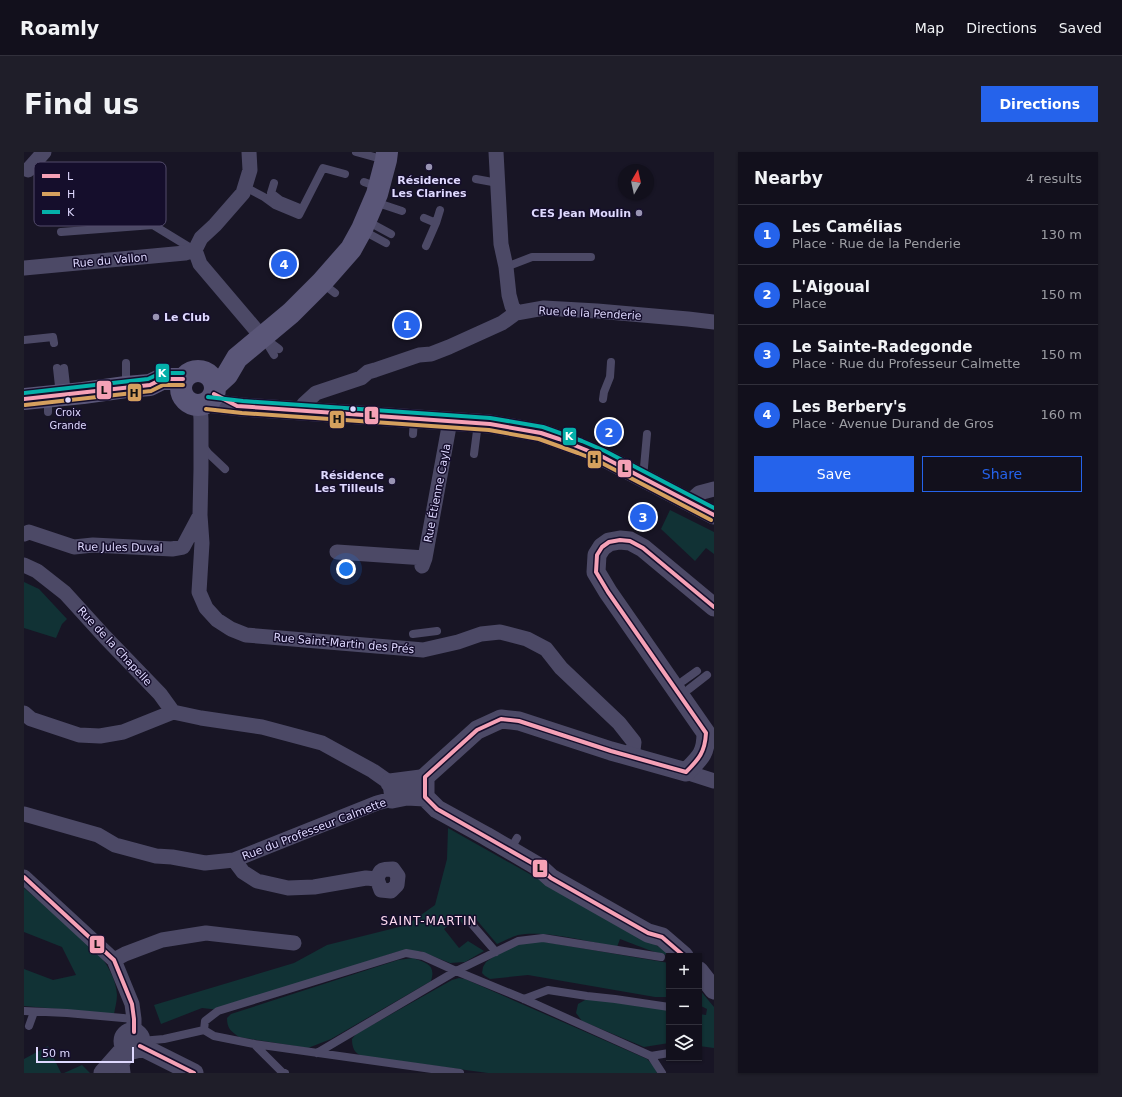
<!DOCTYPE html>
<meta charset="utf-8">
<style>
body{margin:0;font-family:"DejaVu Sans",sans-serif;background:#1f1e29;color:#f1f3f6}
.controls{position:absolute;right:12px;bottom:12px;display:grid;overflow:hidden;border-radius:0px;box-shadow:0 1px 3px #0004}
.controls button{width:36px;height:36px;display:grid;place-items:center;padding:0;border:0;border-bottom:1px solid #31303b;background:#12101c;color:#f1f3f6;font:20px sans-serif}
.compass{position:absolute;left:594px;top:12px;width:36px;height:36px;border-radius:50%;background:#12101c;box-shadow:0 1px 3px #0004;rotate:9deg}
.scale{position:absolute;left:12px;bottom:10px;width:98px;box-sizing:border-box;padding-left:4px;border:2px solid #dfd9ff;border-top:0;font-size:11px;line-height:14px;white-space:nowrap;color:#dfd9ff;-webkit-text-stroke:3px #150e2c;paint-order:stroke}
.you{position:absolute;left:322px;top:417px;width:14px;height:14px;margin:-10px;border:3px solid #fff;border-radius:50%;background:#1a73e8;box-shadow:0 0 0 6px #1a73e833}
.badge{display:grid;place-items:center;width:26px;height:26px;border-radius:50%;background:#2563eb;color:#fff;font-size:13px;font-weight:700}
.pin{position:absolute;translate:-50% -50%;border:2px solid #fff;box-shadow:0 1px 4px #0006}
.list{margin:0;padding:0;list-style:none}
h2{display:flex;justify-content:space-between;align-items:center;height:52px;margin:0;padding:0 16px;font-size:17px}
h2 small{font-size:13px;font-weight:400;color:#9c9da3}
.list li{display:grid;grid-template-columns:26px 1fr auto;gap:12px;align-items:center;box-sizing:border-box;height:60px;padding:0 16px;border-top:1px solid #31303b}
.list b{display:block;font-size:15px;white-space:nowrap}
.list p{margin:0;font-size:13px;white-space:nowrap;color:#9c9da3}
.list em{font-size:13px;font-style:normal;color:#9c9da3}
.actions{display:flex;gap:8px;padding:12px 16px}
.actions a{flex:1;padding:9px 0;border:1px solid #2563eb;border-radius:0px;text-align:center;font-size:14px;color:#2563eb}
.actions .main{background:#2563eb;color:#fff}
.icon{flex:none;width:22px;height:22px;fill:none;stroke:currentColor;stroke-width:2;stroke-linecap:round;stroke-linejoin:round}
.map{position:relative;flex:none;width:690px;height:921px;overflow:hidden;border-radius:0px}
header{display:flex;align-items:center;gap:24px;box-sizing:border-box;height:56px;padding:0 20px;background:#12101c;border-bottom:1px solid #31303b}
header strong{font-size:19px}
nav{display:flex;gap:22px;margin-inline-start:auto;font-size:14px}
.intro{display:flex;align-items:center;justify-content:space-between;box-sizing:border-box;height:96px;padding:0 24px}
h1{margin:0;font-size:28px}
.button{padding:10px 18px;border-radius:0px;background:#2563eb;color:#fff;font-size:14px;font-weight:700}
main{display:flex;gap:24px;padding:0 24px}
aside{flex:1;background:#12101c;border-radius:0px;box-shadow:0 1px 3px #0004}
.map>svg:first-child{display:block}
</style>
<header>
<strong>Roamly</strong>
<nav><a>Map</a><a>Directions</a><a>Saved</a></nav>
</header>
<div class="intro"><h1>Find us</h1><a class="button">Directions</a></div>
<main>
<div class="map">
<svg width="690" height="921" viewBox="0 0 690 921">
<rect width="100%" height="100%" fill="#181525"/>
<!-- green -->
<path fill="#113235" d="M 646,358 L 690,380 L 690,402 L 682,396 L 671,409 L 637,377 Z
M 0,430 L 15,437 L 43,467 L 38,472 L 32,486 L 0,476 Z
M 424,676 L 651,804 C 637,804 610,792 596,787 L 593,795 C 565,790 522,778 494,783 C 487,785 480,789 473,792 L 451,766 L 445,765 L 441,767 L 441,775 L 434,766 L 420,777 L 435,796 L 444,789 L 460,799 L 441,810 L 426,811 L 396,799 L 376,799 L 366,802 L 196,858 L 178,856 L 137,872 L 130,853 L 270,811 L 303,793 L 383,773 L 411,753 L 423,707 Z
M 0,736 L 72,798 C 83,812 92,826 93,843 C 93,849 91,856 90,862 L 0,854 L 0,817 L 29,828 L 52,823 L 38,795 L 0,780 Z
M 510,789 L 521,790 L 645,811 L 645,845 L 631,845 L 504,823 L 466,827 L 461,824 L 458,821 L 459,815 L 462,810 L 484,795 Z
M 389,806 C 403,811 412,813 407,829 L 307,887 L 284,896 L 215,885 C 207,879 203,877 203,866 L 207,862 L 374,808 Z
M 435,826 L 441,827 L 623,907 L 630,914 L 633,921 L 464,921 L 338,904 C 330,901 328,895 328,887 L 332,882 L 428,828 Z
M 675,837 L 690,855 L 690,896 L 675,894 L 675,862 L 682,863 L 683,857 L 675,853 Z
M 561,848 L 573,848 L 645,858 L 645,891 L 620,895 L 558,869 L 552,861 L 554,852 Z
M 24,894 L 37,921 L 0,921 L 0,907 Z
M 58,913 L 66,921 L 40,921 Z"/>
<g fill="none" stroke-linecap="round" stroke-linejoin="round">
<!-- service -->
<path stroke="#4c4966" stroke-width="8" d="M 332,0 L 361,8
M 452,27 L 474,31
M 340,30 L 354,35
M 250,31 L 247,41 L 256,48 L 278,57
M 221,35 L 240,45 L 251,53 L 275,63 L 299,16 L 321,22
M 351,50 L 378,59
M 400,66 L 412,71
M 343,69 L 367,82
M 338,78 L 362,91
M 37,80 L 129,73 L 170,98
M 402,94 L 412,71 L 416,58
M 482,115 L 508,105 L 567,105
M 298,131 L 311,141
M 239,185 L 250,203
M 0,188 L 29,185 L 30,191
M 243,188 L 255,197
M 102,211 L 102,234
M 33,216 L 36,243
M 40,216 L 43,242
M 579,247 L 580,240 L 586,225 L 587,210
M 24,260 L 24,245
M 389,282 L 390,267
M 178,293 L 184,301 L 201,317
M 450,302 L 454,271
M 619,326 L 623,282
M 389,482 L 413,479
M 659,529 L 673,519
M 665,537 L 683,523
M 486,698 L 493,686
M 446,770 L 472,800
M 500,847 L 524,838 L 563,844 L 591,847 L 645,855
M 0,859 L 43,861 L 110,867
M 5,874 L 10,860
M 117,889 L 140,887 L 180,878
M 230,892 L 258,920 L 261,921
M 293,901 L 432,819 L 494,789 L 519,786 L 637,805
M 627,904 L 645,901
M 436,921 L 230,892 L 190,884 L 180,878 L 181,869 L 194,859 L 382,801 L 399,804 L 432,819 L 500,847 L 627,904 L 638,921"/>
<!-- minor -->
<path stroke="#4c4966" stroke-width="15" d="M 225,0 L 226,18 L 219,41 L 191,73 L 177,86 L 171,98 L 176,112 L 232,178 L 239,184
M 472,0 L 477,92 L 482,115 L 485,143 L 488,154 L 492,161
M 4,18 L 20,0
M 0,116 L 161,101 L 171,98
M 176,253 L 177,267 L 177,317 L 176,363 L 178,391 L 175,440 L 182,456 L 193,468 L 207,477 L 222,483 L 388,497 L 399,498 L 434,490 L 457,482 L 476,480 L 503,487 L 522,497 L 537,516 L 595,571 L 610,590 L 608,606
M 277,259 L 280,252 L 292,241 L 337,226 L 344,220 L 351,218 L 395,203 L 407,202 L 425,195 L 478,171 L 492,161 L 520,156 L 573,159 L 664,167 L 690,170
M 665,350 L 675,341 L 690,337
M 0,382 L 5,380 L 50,395 L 69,393 L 148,397 L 159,395 L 176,363
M 313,400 L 401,406
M 0,413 L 13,419 L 41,441 L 81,485 L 136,542 L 149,560
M 398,414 L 401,406 L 426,269
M 0,561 L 7,567 L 55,583 L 76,584 L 99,580 L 149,560 L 177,566 L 238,575 L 298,591 L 349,619 L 366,631 L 368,647 L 353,651 L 210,708 L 181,711 L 148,705 L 132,704 L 91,693 L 74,683 L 0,662
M 662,620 L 690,629
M 210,708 L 219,720 L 233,729 L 264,736 L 290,735 L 342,726 L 353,727 L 357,738 L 367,739 L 373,733 L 374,724 L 369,717 C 359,717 356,717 353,727
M 0,725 L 90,808 L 108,852 L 110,867 L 110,880
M 90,808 L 101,802 L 138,788 L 182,781 L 270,791
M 99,921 L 98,912 L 105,897"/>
<!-- tertiary -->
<path stroke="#4c4966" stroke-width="19" d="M 183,251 L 218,255 L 466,272 L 517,281 L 556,295 L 577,304 L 690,363
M 401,625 L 401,645 L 413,657 L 462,684 L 515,715 L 527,726 L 624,781 L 638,785 L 660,804
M 366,631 L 397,627 L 401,625 L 453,578 L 477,567 L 495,569 L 587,599 L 662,620 C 676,606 682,602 682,581 L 584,440 L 572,420 L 573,403 L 578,395 L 585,390 L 596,388 L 606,389 L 619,396 L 690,455
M 368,647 L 383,644 L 401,645
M 675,819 L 690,838
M99 889a9 9 0 1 1 18 0a9 9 0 1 1-18 0Z
M 116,894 L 170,921
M 79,921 L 102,895"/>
<!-- secondary -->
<path stroke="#5a5678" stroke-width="22" d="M157 236a17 17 0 1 1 34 0a17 17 0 1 1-34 0Z
M 191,234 L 203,223 L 213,206 L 267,161 L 298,130 L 327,97 L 338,77 L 353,42 L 362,8 L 363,0
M 0,247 L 59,241 L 102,235 L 126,233 L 138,227 L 159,227"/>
<!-- bus-1 casing -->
<g stroke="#150e2c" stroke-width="7">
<path id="bus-1" d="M 190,242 L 213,254 L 466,272 L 517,281 L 535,287 L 577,304 L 690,363
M 0,247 L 126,233 L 138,227 L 159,227
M 0,725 L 90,808 L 108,852 L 110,867 L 110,880
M 660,804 L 638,785 L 624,781 L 527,726 L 515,715 L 413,657 L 401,645 L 401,625 L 453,578 L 477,567 L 495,569 L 587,599 L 662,620 C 675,607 681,600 682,581 L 584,440 L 572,420 L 573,403 L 578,395 L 585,390 L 596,388 L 606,389 L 619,396 L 690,455
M 116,894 L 170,921"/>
</g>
<!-- bus-2 casing -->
<g stroke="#150e2c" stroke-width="7">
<path id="bus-2" d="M 1,253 L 127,239 L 139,233 L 159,233
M 182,257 L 218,261 L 465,278 L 515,287 L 554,301 L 574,309 L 687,368"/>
</g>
<!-- bus-3 casing -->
<g stroke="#150e2c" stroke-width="7">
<path id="bus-3" d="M 0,241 L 124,227 L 137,221 L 159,221
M 184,245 L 219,249 L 466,266 L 519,275 L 558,289 L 579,298 L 690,356"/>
</g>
<!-- bus-1 -->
<use href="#bus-1" stroke="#f5a1b6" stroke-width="4"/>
<!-- bus-2 -->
<use href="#bus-2" stroke="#d5a05e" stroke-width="4"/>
<!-- bus-3 -->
<use href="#bus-3" stroke="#04b0a9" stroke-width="4"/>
</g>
<!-- markers -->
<g fill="#9994b3" stroke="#150e2c" stroke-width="1.5">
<circle cx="405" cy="15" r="4"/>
<circle cx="615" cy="61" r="4"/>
<circle cx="132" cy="165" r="4"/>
<circle cx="368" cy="329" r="4"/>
</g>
<g fill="#dfd9ff" stroke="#150e2c" stroke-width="1.5">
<circle cx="44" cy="248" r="3.5"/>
<circle cx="329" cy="257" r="3.5"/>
</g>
<g text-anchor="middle" stroke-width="3" stroke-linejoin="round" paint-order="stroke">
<!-- bus labels -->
<g font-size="10" fill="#dfd9ff" stroke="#150e2c">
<text x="44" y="264">Croix<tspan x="44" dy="13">Grande</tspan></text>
</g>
<!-- poi labels -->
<g font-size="11" font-weight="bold" fill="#dfd9ff" stroke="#150e2c" text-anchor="end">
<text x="405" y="32" text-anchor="middle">Résidence<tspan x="405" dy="13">Les Clarines</tspan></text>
<text x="607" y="65">CES Jean Moulin</text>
<text x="140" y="169" text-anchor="start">Le Club</text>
<text x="360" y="327">Résidence<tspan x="360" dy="13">Les Tilleuls</tspan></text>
</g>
<!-- street labels -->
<g font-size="11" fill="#dfd9ff" stroke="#150e2c">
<text transform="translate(86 108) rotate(-5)" y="4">Rue du Vallon</text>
<text transform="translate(566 161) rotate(3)" y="4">Rue de la Penderie</text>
<text transform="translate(413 341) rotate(-79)" y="4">Rue Étienne Cayla</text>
<text transform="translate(96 395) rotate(1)" y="4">Rue Jules Duval</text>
<text transform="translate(320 491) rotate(5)" y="4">Rue Saint-Martin des Prés</text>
<text transform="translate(91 494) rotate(47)" y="4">Rue de la Chapelle</text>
<text transform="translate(290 677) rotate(-21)" y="4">Rue du Professeur Calmette</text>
</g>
<!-- neighbourhood labels -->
<g font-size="12" letter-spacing="1" fill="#ffdbf0" stroke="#150e2c">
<text x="405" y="773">SAINT-MARTIN</text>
</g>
</g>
<!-- legend -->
<rect x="10" y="10" width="132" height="64" rx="6" fill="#150e2c" stroke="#524b6b" stroke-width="1"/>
<rect x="18" y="22" width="18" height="4" fill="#f5a1b6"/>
<rect x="18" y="40" width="18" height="4" fill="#d5a05e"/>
<rect x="18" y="58" width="18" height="4" fill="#04b0a9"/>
<g font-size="11" fill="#dfd9ff">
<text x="43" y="28">L</text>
<text x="43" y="46">H</text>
<text x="43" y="64">K</text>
</g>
<g stroke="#150e2c" stroke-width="1.5">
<rect x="131" y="211" width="15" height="20" rx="4" fill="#04b0a9"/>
<rect x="72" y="228" width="16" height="20" rx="4" fill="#f5a1b6"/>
<rect x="103" y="231" width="15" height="19" rx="4" fill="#d5a05e"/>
<rect x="340" y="254" width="15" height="19" rx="4" fill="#f5a1b6"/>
<rect x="305" y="258" width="16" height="19" rx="4" fill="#d5a05e"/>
<rect x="538" y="275" width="15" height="19" rx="4" fill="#04b0a9"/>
<rect x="563" y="298" width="15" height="19" rx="4" fill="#d5a05e"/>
<rect x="593" y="307" width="15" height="19" rx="4" fill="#f5a1b6"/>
<rect x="508" y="707" width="16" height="19" rx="4" fill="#f5a1b6"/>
<rect x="65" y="783" width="16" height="19" rx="4" fill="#f5a1b6"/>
</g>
<g font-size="11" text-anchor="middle" font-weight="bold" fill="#fff">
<text x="138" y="225">K</text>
<text x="545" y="288">K</text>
</g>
<g font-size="11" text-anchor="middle" font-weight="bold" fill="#111">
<text x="80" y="242">L</text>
<text x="110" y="245">H</text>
<text x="348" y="267">L</text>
<text x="313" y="271">H</text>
<text x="570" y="311">H</text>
<text x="601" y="320">L</text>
<text x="516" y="720">L</text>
<text x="73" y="796">L</text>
</g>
</svg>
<div class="controls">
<button>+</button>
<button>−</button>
<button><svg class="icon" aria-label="layers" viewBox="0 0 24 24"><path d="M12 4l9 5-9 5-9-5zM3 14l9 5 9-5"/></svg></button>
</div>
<svg class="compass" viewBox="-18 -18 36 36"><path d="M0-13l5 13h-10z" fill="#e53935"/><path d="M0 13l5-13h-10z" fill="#9c9da3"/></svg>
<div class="scale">50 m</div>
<div class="you"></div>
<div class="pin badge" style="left:383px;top:173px">1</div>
<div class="pin badge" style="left:585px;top:280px">2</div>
<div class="pin badge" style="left:619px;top:365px">3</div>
<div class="pin badge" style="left:260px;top:112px">4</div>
</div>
<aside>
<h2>Nearby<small>4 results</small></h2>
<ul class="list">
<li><span class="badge">1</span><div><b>Les Camélias</b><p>Place · Rue de la Penderie</p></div><em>130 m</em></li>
<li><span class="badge">2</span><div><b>L'Aigoual</b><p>Place</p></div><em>150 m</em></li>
<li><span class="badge">3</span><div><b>Le Sainte-Radegonde</b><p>Place · Rue du Professeur Calmette</p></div><em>150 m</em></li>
<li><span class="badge">4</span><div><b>Les Berbery's</b><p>Place · Avenue Durand de Gros</p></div><em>160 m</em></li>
</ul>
<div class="actions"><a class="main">Save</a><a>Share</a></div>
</aside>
</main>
